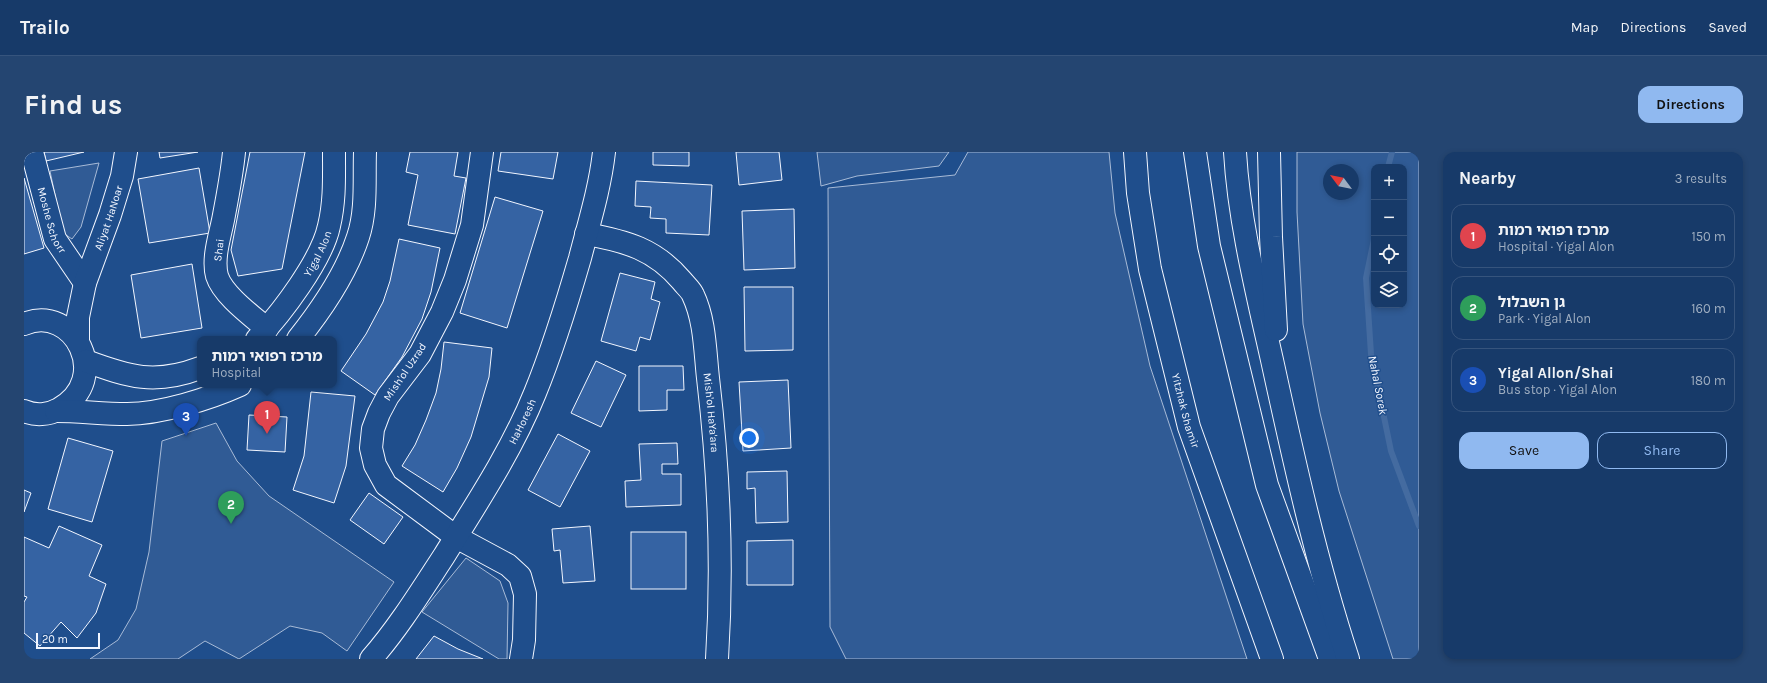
<!DOCTYPE html>
<html lang="en">
<head>
<meta charset="utf-8">
<style>
	:root { --surface:#173a69; --page:#244571; --text:#f1f3f6; --muted:#9eadc0; --line:#36547d; --accent:#90b9f0 }
	body { margin:0; font-family:Karla,"Noto Sans Hebrew",sans-serif; background:var(--page); color:var(--text) }
	.controls { position:absolute; right:12px; top:12px; display:grid; overflow:hidden; border-radius:8px; box-shadow:0 2px 6px #0003 }
	.controls button { width:36px; height:36px; display:grid; place-items:center; padding:0; border:0; border-bottom:1px solid var(--line); background:var(--surface); color:var(--text); font:20px sans-serif }
	.compass { position:absolute; left:1299px; top:12px; width:36px; height:36px; border-radius:50%; background:var(--surface); box-shadow:0 2px 6px #0003; rotate:302deg }
	.scale { position:absolute; left:12px; bottom:10px; width:64px; box-sizing:border-box; padding-left:4px; border:2px solid #f2f6ff; border-top:0; font-size:11px; line-height:14px; white-space:nowrap; color:#f2f6ff; -webkit-text-stroke:3px #1f4e8c; paint-order:stroke }
	.you { position:absolute; left:725px; top:286px; width:14px; height:14px; margin:-10px; border:3px solid #fff; border-radius:50%; background:#1a73e8; box-shadow:0 0 0 6px #1a73e833 }
	.badge { display:grid; place-items:center; width:26px; height:26px; border-radius:50%; background:var(--accent); color:#fff; font-size:13px; font-weight:700 }
	.pin { position:absolute; translate:-50% -33px; filter:drop-shadow(0 1px 2px #0008) }
	.pin::after { content:''; position:absolute; top:21px; width:14px; height:12px; background:inherit; clip-path:polygon(0 0,100% 0,50% 100%) }
	.popup { position:absolute; left:173px; top:184px; width:140px; height:52px; box-sizing:border-box; display:grid; place-content:center; border-radius:8px; background:var(--surface); filter:drop-shadow(0 1px 3px #0005); font-size:13px; white-space:nowrap; color:var(--muted) }
	.popup b { font-size:15px; color:var(--text) }
	.popup::after { content:''; position:absolute; left:50%; top:100%; margin-left:-8px; border:8px solid transparent; border-top-color:var(--surface) }
	.list { margin:0; padding:0; list-style:none }
	h2 { display:flex; justify-content:space-between; align-items:center; height:52px; margin:0; padding:0 16px; font-size:17px }
	h2 small { font-size:13px; font-weight:400; color:var(--muted) }
	.list li { display:grid; grid-template-columns:26px 1fr auto; gap:12px; align-items:center; box-sizing:border-box; height:64px; margin:0 8px 8px; padding:0 8px; border:1px solid var(--line); border-radius:12px }
	.list b { display:block; font-size:15px; white-space:nowrap }
	.list p { margin:0; font-size:13px; white-space:nowrap; color:var(--muted) }
	.list em { font-size:13px; font-style:normal; color:var(--muted) }
	.actions { display:flex; gap:8px; padding:12px 16px }
	.actions a { flex:1; padding:9px 0; border:1px solid var(--accent); border-radius:12px; text-align:center; font-size:14px; color:var(--accent) }
	.actions .main { background:var(--accent); color:#111 }
	.icon { flex:none; width:22px; height:22px; fill:none; stroke:currentColor; stroke-width:2; stroke-linecap:round; stroke-linejoin:round }
	.map { position:relative; flex:none; width:1395px; height:507px; overflow:hidden; border-radius:12px }
	header { display:flex; align-items:center; gap:24px; box-sizing:border-box; height:56px; padding:0 20px; background:var(--surface); border-bottom:1px solid var(--line) }
	header strong { font-size:19px }
	nav { display:flex; gap:22px; margin-inline-start:auto; font-size:14px }
	.intro { display:flex; align-items:center; justify-content:space-between; box-sizing:border-box; height:96px; padding:0 24px }
	h1 { margin:0; font-size:28px }
	.button { padding:10px 18px; border-radius:12px; background:var(--accent); color:#111; font-size:14px; font-weight:700 }
	main { display:flex; gap:24px; padding:0 24px }
	aside { flex:1; background:var(--surface); border-radius:12px; box-shadow:0 2px 6px #0003 }
	.map>svg:first-child { display:block }
</style>
</head>
<body>
<header>
<strong>Trailo</strong>
<nav><a>Map</a><a>Directions</a><a>Saved</a></nav>
</header>
<div class="intro"><h1>Find us</h1><a class="button">Directions</a></div>
<main>
<div class="map">
<svg width="1395" height="507" viewBox="0 0 1395 507">
	<rect width="100%" height="100%" fill="#1f4e8c"/>
	<g fill="#305b95" stroke="#a8bbd7" fill-rule="evenodd">
		<polygon points="793,0 925,0 915,14 833,24 797,34"/>
		<polygon points="944,0 1085,0 1091,61 1126,214 1223,507 822,507 806,475 804,36 931,23"/>
		<path d="M1273,0H1395V507H1369L1315,339L1296,261L1279,172L1273,60ZM1350,15H1380V153H1350ZM1305,18H1329V42H1305Z"/>
		<polygon points="75,11 57,75 48,87 39,81 26,19"/>
		<polygon points="192,271 213,309 245,344 370,430 323,499 298,481 266,474 215,507 181,489 154,507 66,507 94,488 112,457 125,400 138,289"/>
		<polygon points="442,406 476,429 484,451 483,507 475,507 398,460"/>
	</g>
	<g fill="none" stroke-linecap="round" stroke-linejoin="round">
		<g stroke="#446ba0" stroke-width="6">
			<polyline points="1364,15 1368,0"/>
			<polyline points="1350,87 1342,126 1347,202 1367,299 1395,374"/>
		</g>
	</g>
	<g fill="#3563a3" stroke="#f2f6ff">
		<polygon points="20,0 60,0 22,9"/>
		<polygon points="135,0 174,0 136,6"/>
		<polygon points="226,0 281,0 258,117 214,124 207,98"/>
		<polygon points="386,0 434,0 430,24 442,26 431,82 384,73 394,23 382,20"/>
		<polygon points="477,0 534,0 529,27 474,19"/>
		<polygon points="629,0 665,0 665,14 629,13"/>
		<polygon points="712,0 755,0 758,28 715,33"/>
		<polygon points="175,16 186,81 125,91 114,27"/>
		<polygon points="0,26 20,96 0,102"/>
		<polygon points="612,29 688,33 685,83 642,81 642,67 626,66 627,55 611,54"/>
		<polygon points="471,45 519,59 483,176 436,161"/>
		<polygon points="770,57 771,116 720,118 718,59"/>
		<polygon points="375,87 416,96 407,140 398,167 378,205 351,243 317,219 342,182 359,150 366,129"/>
		<polygon points="168,112 178,176 117,186 107,123"/>
		<polygon points="596,121 631,130 627,147 636,150 626,188 616,185 612,199 577,189"/>
		<polygon points="720,135 769,135 769,198 721,199"/>
		<polygon points="420,190 468,196 465,225 447,285 433,316 419,340 378,314 391,293 402,268 412,241 417,217"/>
		<polygon points="572,209 602,223 577,275 547,261"/>
		<polygon points="615,214 659,214 660,238 643,238 643,258 615,259"/>
		<polygon points="764,228 767,296 719,299 715,230"/>
		<polygon points="287,240 331,244 322,314 310,351 269,338 280,304"/>
		<polygon points="225,263 263,265 261,300 223,298"/>
		<polygon points="534,282 566,299 536,355 504,338"/>
		<polygon points="44,286 89,299 68,370 24,357"/>
		<polygon points="653,291 654,312 638,312 638,322 657,322 657,353 602,355 601,329 617,328 615,292"/>
		<polygon points="763,319 764,370 732,371 731,336 723,337 723,320"/>
		<polygon points="0,338 7,341 0,360"/>
		<polygon points="345,341 379,365 360,392 326,368"/>
		<polygon points="35,374 78,393 65,424 82,432 72,461 53,486 37,470 16,494 0,481 0,450 3,445 0,444 0,385 25,396"/>
		<polygon points="566,374 571,429 539,431 536,398 530,399 528,377"/>
		<rect x="607" y="380" width="55" height="57"/>
		<polygon points="769,388 769,433 723,433 723,389"/>
		<polygon points="410,484 434,497 459,507 392,507"/>
	</g>
	<g fill="none" stroke-linecap="round" stroke-linejoin="round">
		<g stroke="#f2f6ff" stroke-width="24">
			<g id="minor">
				<path id="s1" d="M8,0L31,87L61,131"/>
				<path d="M210,0C208,21 204,42 200,63C197,81 188,105 193,124C199,143 228,164 243,177"/>
				<polyline points="458,0 448,73 431,128 418,160 396,202 364,244 355,261 349,277 347,296 351,313 362,333 432,385 484,413 496,424 501,442 500,488 497,507"/>
				<path id="s2" d="M562,82C602,89 631,97 658,129C661,133 667,138 669,143C681,168 681,199 684,226C695,319 699,413 693,507"/>
				<path d="M0,172C50,151 89,227 35,257C25,263 11,264 0,259"/>
				<path id="s3" d="M233,187C257,162 298,108 305,74C311,49 310,25 310,0"/>
				<path d="M274,187C298,157 322,122 334,85C343,58 340,28 341,0"/>
				<path id="s4" d="M54,190V165L61,131L86,63L98,24L102,0"/>
				<path d="M62,209C105,225 131,233 176,216"/>
				<path d="M32,259C55,259 79,262 103,262C136,262 185,247 216,233"/>
				<path id="s5" d="M347,507C375,475 397,439 420,404C453,351 488,298 511,241C529,197 543,151 556,106C565,71 576,36 580,0"/>
			</g>
		</g>
		<g stroke="#f2f6ff" stroke-width="24">
			<g id="highway">
				<path id="s6" d="M1111,0L1114,41L1126,117L1165,275L1248,507"/>
				<polyline points="1171,0 1185,94 1243,333 1306,507"/>
				<path d="M1211,0C1215,69 1233,141 1248,208C1270,309 1292,409 1324,507"/>
				<polyline points="1245,0 1247,85 1252,178"/>
			</g>
		</g>
		<use href="#minor" stroke="#1f4e8c" stroke-width="22"/>
		<use href="#highway" stroke="#1f4e8c" stroke-width="22"/>
	</g>
	<g text-anchor="middle" dominant-baseline="central" stroke-width="3" stroke-linejoin="round" paint-order="stroke">
		<g font-size="11" fill="#f2f6ff" stroke="#1f4e8c">
			<text stroke="none"><textPath href="#s4" startOffset="129">Aliyat HaNoar</textPath></text>
			<text stroke="none"><textPath href="#s1" startOffset="71">Moshe Schorr</textPath></text>
			<text transform="translate(195 98) rotate(-83)">Shai</text>
			<text stroke="none"><textPath href="#s3" startOffset="105">Yigal Alon</textPath></text>
			<text transform="translate(381 220) rotate(-56)">Mish'ol Uzrad</text>
			<text stroke="none"><textPath href="#s6" startOffset="264">Yitzhak Shamir</textPath></text>
			<text stroke="none"><textPath href="#s2" startOffset="247">Mish'ol HaYa'ara</textPath></text>
			<text stroke="none"><textPath href="#s5" startOffset="282">HaHoresh</textPath></text>
		</g>
		<g font-size="12" font-style="italic" fill="#f2f6ff" stroke="#1f4e8c">
			<text transform="translate(1354 233) rotate(79)">Nahal Sorek</text>
		</g>
	</g>
</svg>
<div class="controls">
<button>+</button>
<button>−</button>
<button><svg class="icon" aria-label="locate" viewBox="0 0 24 24"><circle cx="12" cy="12" r="6"/><path d="M12 2v4M12 18v4M2 12h4M18 12h4"/></svg></button>
<button><svg class="icon" aria-label="layers" viewBox="0 0 24 24"><path d="M12 4l9 5-9 5-9-5zM3 14l9 5 9-5"/></svg></button>
</div>
<svg class="compass" viewBox="-18 -18 36 36"><path d="M0-13l5 13h-10z" fill="#e53935"/><path d="M0 13l5-13h-10z" fill="#9eadc0"/></svg>
<div class="scale">20 m</div>
<div class="you"></div>
<div class="pin badge" style="left:243px;top:282px;background:#e0444e">1</div>
<div class="popup"><b>מרכז רפואי רמות</b>Hospital</div>
<div class="pin badge" style="left:207px;top:372px;background:#2e9e5b">2</div>
<div class="pin badge" style="left:162px;top:284px;background:#1a4fb4">3</div>
</div>
<aside>
<h2>Nearby<small>3 results</small></h2>
<ul class="list">
<li><span class="badge" style="background:#e0444e">1</span><div><b>מרכז רפואי רמות</b><p>Hospital · Yigal Alon</p></div><em>150 m</em></li>
<li><span class="badge" style="background:#2e9e5b">2</span><div><b>גן השבלול</b><p>Park · Yigal Alon</p></div><em>160 m</em></li>
<li><span class="badge" style="background:#1a4fb4">3</span><div><b>Yigal Allon/Shai</b><p>Bus stop · Yigal Alon</p></div><em>180 m</em></li>
</ul>
<div class="actions"><a class="main">Save</a><a>Share</a></div>
</aside>
</main>
</body>
</html>
